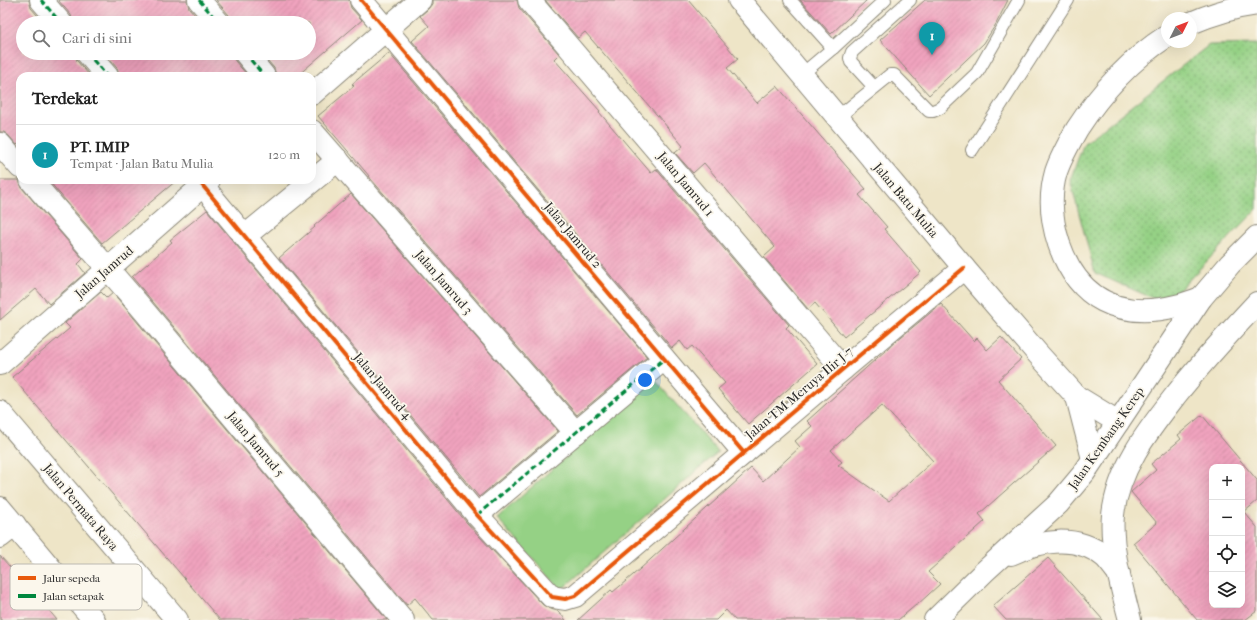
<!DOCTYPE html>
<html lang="id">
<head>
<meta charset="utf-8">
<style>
	:root { --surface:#fff; --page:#f6f6f6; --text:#222; --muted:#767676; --line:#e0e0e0; --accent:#1f6fb2 }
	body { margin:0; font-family:"IM FELL French Canon",serif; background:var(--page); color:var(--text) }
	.controls { position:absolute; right:12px; bottom:12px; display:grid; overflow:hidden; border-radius:8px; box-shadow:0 4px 16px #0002 }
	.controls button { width:36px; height:36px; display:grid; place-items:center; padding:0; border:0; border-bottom:1px solid var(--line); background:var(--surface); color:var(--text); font:20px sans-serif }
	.compass { position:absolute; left:1161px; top:12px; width:36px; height:36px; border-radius:50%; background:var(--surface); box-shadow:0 4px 16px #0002; rotate:48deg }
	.you { position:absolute; left:645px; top:380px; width:14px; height:14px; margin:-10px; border:3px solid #fff; border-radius:50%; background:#1a73e8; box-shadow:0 0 0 6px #1a73e833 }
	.badge { display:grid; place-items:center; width:26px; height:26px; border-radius:50%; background:var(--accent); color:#fff; font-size:13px; font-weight:700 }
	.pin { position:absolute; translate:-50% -33px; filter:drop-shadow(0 1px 2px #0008) }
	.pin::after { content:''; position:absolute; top:21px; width:14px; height:12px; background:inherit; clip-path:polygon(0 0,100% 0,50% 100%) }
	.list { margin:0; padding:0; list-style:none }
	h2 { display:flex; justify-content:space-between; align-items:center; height:52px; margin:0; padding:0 16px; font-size:17px }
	h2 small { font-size:13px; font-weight:400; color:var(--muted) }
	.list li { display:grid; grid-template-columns:26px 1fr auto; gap:12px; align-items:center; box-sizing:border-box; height:60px; padding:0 16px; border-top:1px solid var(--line) }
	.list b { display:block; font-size:15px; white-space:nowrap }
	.list p { margin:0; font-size:13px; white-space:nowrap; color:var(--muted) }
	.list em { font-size:13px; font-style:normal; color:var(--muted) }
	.icon { flex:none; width:22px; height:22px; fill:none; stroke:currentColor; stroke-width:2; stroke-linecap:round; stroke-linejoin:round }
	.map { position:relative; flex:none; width:1257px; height:620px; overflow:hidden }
	.search { position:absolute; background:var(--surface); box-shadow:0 4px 16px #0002; left:16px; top:16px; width:300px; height:44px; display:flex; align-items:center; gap:10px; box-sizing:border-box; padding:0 14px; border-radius:22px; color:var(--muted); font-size:15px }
	.panel { position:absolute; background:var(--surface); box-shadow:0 4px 16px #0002; left:16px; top:72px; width:300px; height:112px; border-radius:12px }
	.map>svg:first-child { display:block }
</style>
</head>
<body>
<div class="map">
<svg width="1257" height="620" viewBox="0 0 1257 620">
	<defs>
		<pattern id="park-dots" width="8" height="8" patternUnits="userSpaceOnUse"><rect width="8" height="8" fill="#95d185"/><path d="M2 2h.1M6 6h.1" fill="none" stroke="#7aaa6d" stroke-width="1.8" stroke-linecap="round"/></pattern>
		<pattern id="building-hatch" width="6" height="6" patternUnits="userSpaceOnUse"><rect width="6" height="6" fill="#f0a3be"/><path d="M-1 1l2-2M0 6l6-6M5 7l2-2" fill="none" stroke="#ce8ca3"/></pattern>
	</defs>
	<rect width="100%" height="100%" fill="#fbf7ec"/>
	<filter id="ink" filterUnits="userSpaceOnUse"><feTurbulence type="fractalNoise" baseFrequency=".025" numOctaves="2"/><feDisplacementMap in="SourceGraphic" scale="8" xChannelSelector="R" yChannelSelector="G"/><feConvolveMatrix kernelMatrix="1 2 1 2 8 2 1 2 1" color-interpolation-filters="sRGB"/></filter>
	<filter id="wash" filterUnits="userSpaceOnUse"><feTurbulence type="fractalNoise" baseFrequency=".012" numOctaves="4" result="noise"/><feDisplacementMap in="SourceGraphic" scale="16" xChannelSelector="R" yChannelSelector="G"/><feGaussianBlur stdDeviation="0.9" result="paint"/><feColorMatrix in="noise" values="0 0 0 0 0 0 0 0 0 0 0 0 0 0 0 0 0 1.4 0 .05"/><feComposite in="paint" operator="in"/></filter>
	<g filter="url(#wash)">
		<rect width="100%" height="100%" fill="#eee5c7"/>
		<polygon fill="url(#park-dots)" stroke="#607e58" points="1257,44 1257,209 1166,304 1095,273 1070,180 1084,143 1209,45"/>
		<polygon fill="#95d185" stroke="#607e58" points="654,379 718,452 561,590 497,518"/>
		<g id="blocks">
			<g fill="url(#building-hatch)" fill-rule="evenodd">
				<polygon points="0,0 29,0 31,8 44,23 23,23 23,53 75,53 77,61 90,76 20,76 20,142 17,145 9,136 4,132 0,132"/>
				<polygon points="58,0 187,0 189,8 202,23 73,23 71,15"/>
				<polygon points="216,0 349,0 351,8 362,20 297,76 276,76 274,68 261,53 309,53 309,23 231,23 229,15"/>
				<polygon points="432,0 517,0 519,8 559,54 554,59 600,111 599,112 651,173 656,169 789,325 786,328 817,364 748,424 718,389 725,383 692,346 687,350 680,341 672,348 412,41 429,26 420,16 428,9 432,4"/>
				<polygon points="545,0 688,0 738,59 727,68 757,103 777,86 866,189 859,195 887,227 884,229 921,272 844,337 815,303 808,309 764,257 775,247 704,163 693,173 675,153 683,146 663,122 585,32 578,38"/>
				<polygon points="800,0 867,0 831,34"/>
				<polygon points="925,0 1008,0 996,24 984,43 929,95 880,40"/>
				<polygon points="104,53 233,53 235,61 248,76 119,76 117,68"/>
				<polygon points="389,53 647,357 577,415 370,178 370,177 318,116 354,86 352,84"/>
				<polygon points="0,180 19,180 22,188 83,259 78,264 85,273 49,304 36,289 0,320"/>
				<polygon points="48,180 177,180 102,243"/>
				<polygon points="351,194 558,431 479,497 279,258 315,227 314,226"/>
				<polygon points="207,210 467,523 543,605 550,609 558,611 566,620 433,620 415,598 407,605 132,277 172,242 170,240"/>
				<polygon points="101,292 107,298 113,293 387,620 220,620 12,377 70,328 65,323"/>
				<path d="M941,304L974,341L977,338L987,350L1001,337L1021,359L998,380L1056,446L979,514L985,521L928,572L940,584L917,605H916L898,620H735L726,610L716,620H578L611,590L613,592L640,569L751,468L763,481L800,447L795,441L812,426L807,421L896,341ZM882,405L933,461L889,501L838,465L842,462L831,450Z"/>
				<path d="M1202,415L1257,480V501L1244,512L1257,527V611L1245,620H1197L1133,543L1157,523L1131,492L1156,470L1151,464L1181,439L1178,435ZM1212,467H1242V605H1212Z"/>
				<polygon points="0,556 42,602 57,620 0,620"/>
				<polygon points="1048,558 1103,620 1006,620 993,606"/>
			</g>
		</g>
	</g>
	<g filter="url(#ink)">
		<use href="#blocks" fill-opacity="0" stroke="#8c8879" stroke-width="1"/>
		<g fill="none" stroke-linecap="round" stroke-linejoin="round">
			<g stroke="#8c8879" stroke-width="14">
				<g id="lane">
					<polyline points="790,0 833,48"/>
					<polyline points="801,75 833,48 885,0"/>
					<polyline points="874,87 851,62 850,58 852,52 910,0"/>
					<polyline points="837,118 890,75 894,75 929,111 933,111 940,108 977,73 1019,0"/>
					<polyline points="972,150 1068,0"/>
				</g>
			</g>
			<g stroke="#8c8879" stroke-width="24">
				<g id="street">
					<polyline points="41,0 61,23"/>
					<polyline points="199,0 219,23"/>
					<polyline points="361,0 744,453"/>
					<polyline points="529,0 843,369"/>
					<polyline points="739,0 964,268 1038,354 1077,397 1118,422"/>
					<polyline points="87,53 107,76"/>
					<polyline points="245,53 264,76"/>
					<polyline points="312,94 420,0"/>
					<polyline points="312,131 576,433"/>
					<polyline points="0,144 20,167"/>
					<polyline points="31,180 140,306 403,620"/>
					<polyline points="198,180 477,515 552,597 565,599 575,596 843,369 964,268"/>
					<polyline points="245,236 338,160"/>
					<polyline points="0,364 209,180"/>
					<polyline points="1077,397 1093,459"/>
					<polyline points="477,515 664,359"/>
					<polyline points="0,537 15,525"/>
				</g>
			</g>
			<g stroke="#8c8879" stroke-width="24">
				<g id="secondary">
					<polyline points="0,412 177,620"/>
					<polyline points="0,508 94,620"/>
				</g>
			</g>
			<g stroke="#8c8879" stroke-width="24">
				<g id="primary">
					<path d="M1191,23C1212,14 1234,7 1257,4"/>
					<path d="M1167,36C1130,60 1101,92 1077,129C1069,143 1061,157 1056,172C1049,196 1051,220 1059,244C1078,299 1119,320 1176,306C1184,304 1193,301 1201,298"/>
					<path d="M1011,554C1041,540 1077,534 1105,557C1110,562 1114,568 1119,574"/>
					<polyline points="935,620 985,571 1058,504 1084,473 1201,298 1230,264 1257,237"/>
					<path d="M1130,620C1122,589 1110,547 1113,515C1118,469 1147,432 1175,396C1201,363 1229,333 1257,303"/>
				</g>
			</g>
			<use href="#lane" stroke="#fff" stroke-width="12"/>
			<use href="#street" stroke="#fff" stroke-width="22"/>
			<use href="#secondary" stroke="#fff" stroke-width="22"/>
			<use href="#primary" stroke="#fff" stroke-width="22"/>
			<g stroke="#00873e" stroke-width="3" stroke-dasharray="6 3" stroke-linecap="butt">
				<polyline points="41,0 61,23"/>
				<polyline points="199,0 219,23"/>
				<polyline points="87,53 107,76"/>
				<polyline points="245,53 264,76"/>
				<polyline points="477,515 664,359"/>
			</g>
			<g stroke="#fbf7ec" stroke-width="6">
				<g id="cycleway">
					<polyline points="361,0 744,453"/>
					<polyline points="198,180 477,515 552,597 565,599 575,596 843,369 964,268"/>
				</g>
			</g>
			<use href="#cycleway" stroke="#e8590c" stroke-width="4"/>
		</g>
	</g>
	<g text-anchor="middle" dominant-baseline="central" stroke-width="3.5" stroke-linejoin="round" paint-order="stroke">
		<g font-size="13" fill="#2b2b2b" stroke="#fbf7ec">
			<text transform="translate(686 184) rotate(50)">Jalan Jamrud 1</text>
			<text transform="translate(906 200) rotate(50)">Jalan Batu Mulia</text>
			<text transform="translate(573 235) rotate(50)">Jalan Jamrud 2</text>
			<text transform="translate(104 272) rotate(-41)">Jalan Jamrud</text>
			<text transform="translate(444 282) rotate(49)">Jalan Jamrud 3</text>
			<text transform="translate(383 386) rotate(50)">Jalan Jamrud 4</text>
			<text transform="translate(799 393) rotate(-40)">Jalan TM Meruya Ilir J-7</text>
			<text transform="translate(1106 438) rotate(-55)">Jalan Kembang Kerep</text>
			<text transform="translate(256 444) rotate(50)">Jalan Jamrud 5</text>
			<text transform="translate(81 507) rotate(50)">Jalan Permata Raya</text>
		</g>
	</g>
	<rect x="10" y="564" width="132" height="46" rx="6" fill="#fbf7ec" stroke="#bdbab2" stroke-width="1"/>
	<rect x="18" y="576" width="18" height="4" fill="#e8590c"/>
	<rect x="18" y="594" width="18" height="4" fill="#00873e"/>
	<g font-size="11" fill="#2b2b2b">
		<text x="43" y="582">Jalur sepeda</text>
		<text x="43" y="600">Jalan setapak</text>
	</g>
</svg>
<div class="controls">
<button>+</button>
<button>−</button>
<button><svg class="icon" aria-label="locate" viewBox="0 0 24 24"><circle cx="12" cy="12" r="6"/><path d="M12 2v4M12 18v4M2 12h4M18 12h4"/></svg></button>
<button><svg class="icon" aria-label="layers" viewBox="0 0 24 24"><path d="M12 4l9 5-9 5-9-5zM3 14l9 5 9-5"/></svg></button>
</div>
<svg class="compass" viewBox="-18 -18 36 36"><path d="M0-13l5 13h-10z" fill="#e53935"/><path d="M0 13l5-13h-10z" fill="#767676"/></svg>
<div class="you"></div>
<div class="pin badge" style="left:932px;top:55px;background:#0f9aa8">1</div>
<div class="search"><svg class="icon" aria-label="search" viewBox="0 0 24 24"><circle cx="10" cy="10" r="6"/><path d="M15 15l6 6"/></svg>Cari di sini</div>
<section class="panel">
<h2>Terdekat<small></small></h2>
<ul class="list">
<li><span class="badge" style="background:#0f9aa8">1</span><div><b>PT. IMIP</b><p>Tempat · Jalan Batu Mulia</p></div><em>120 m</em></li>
</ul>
</section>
</div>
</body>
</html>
